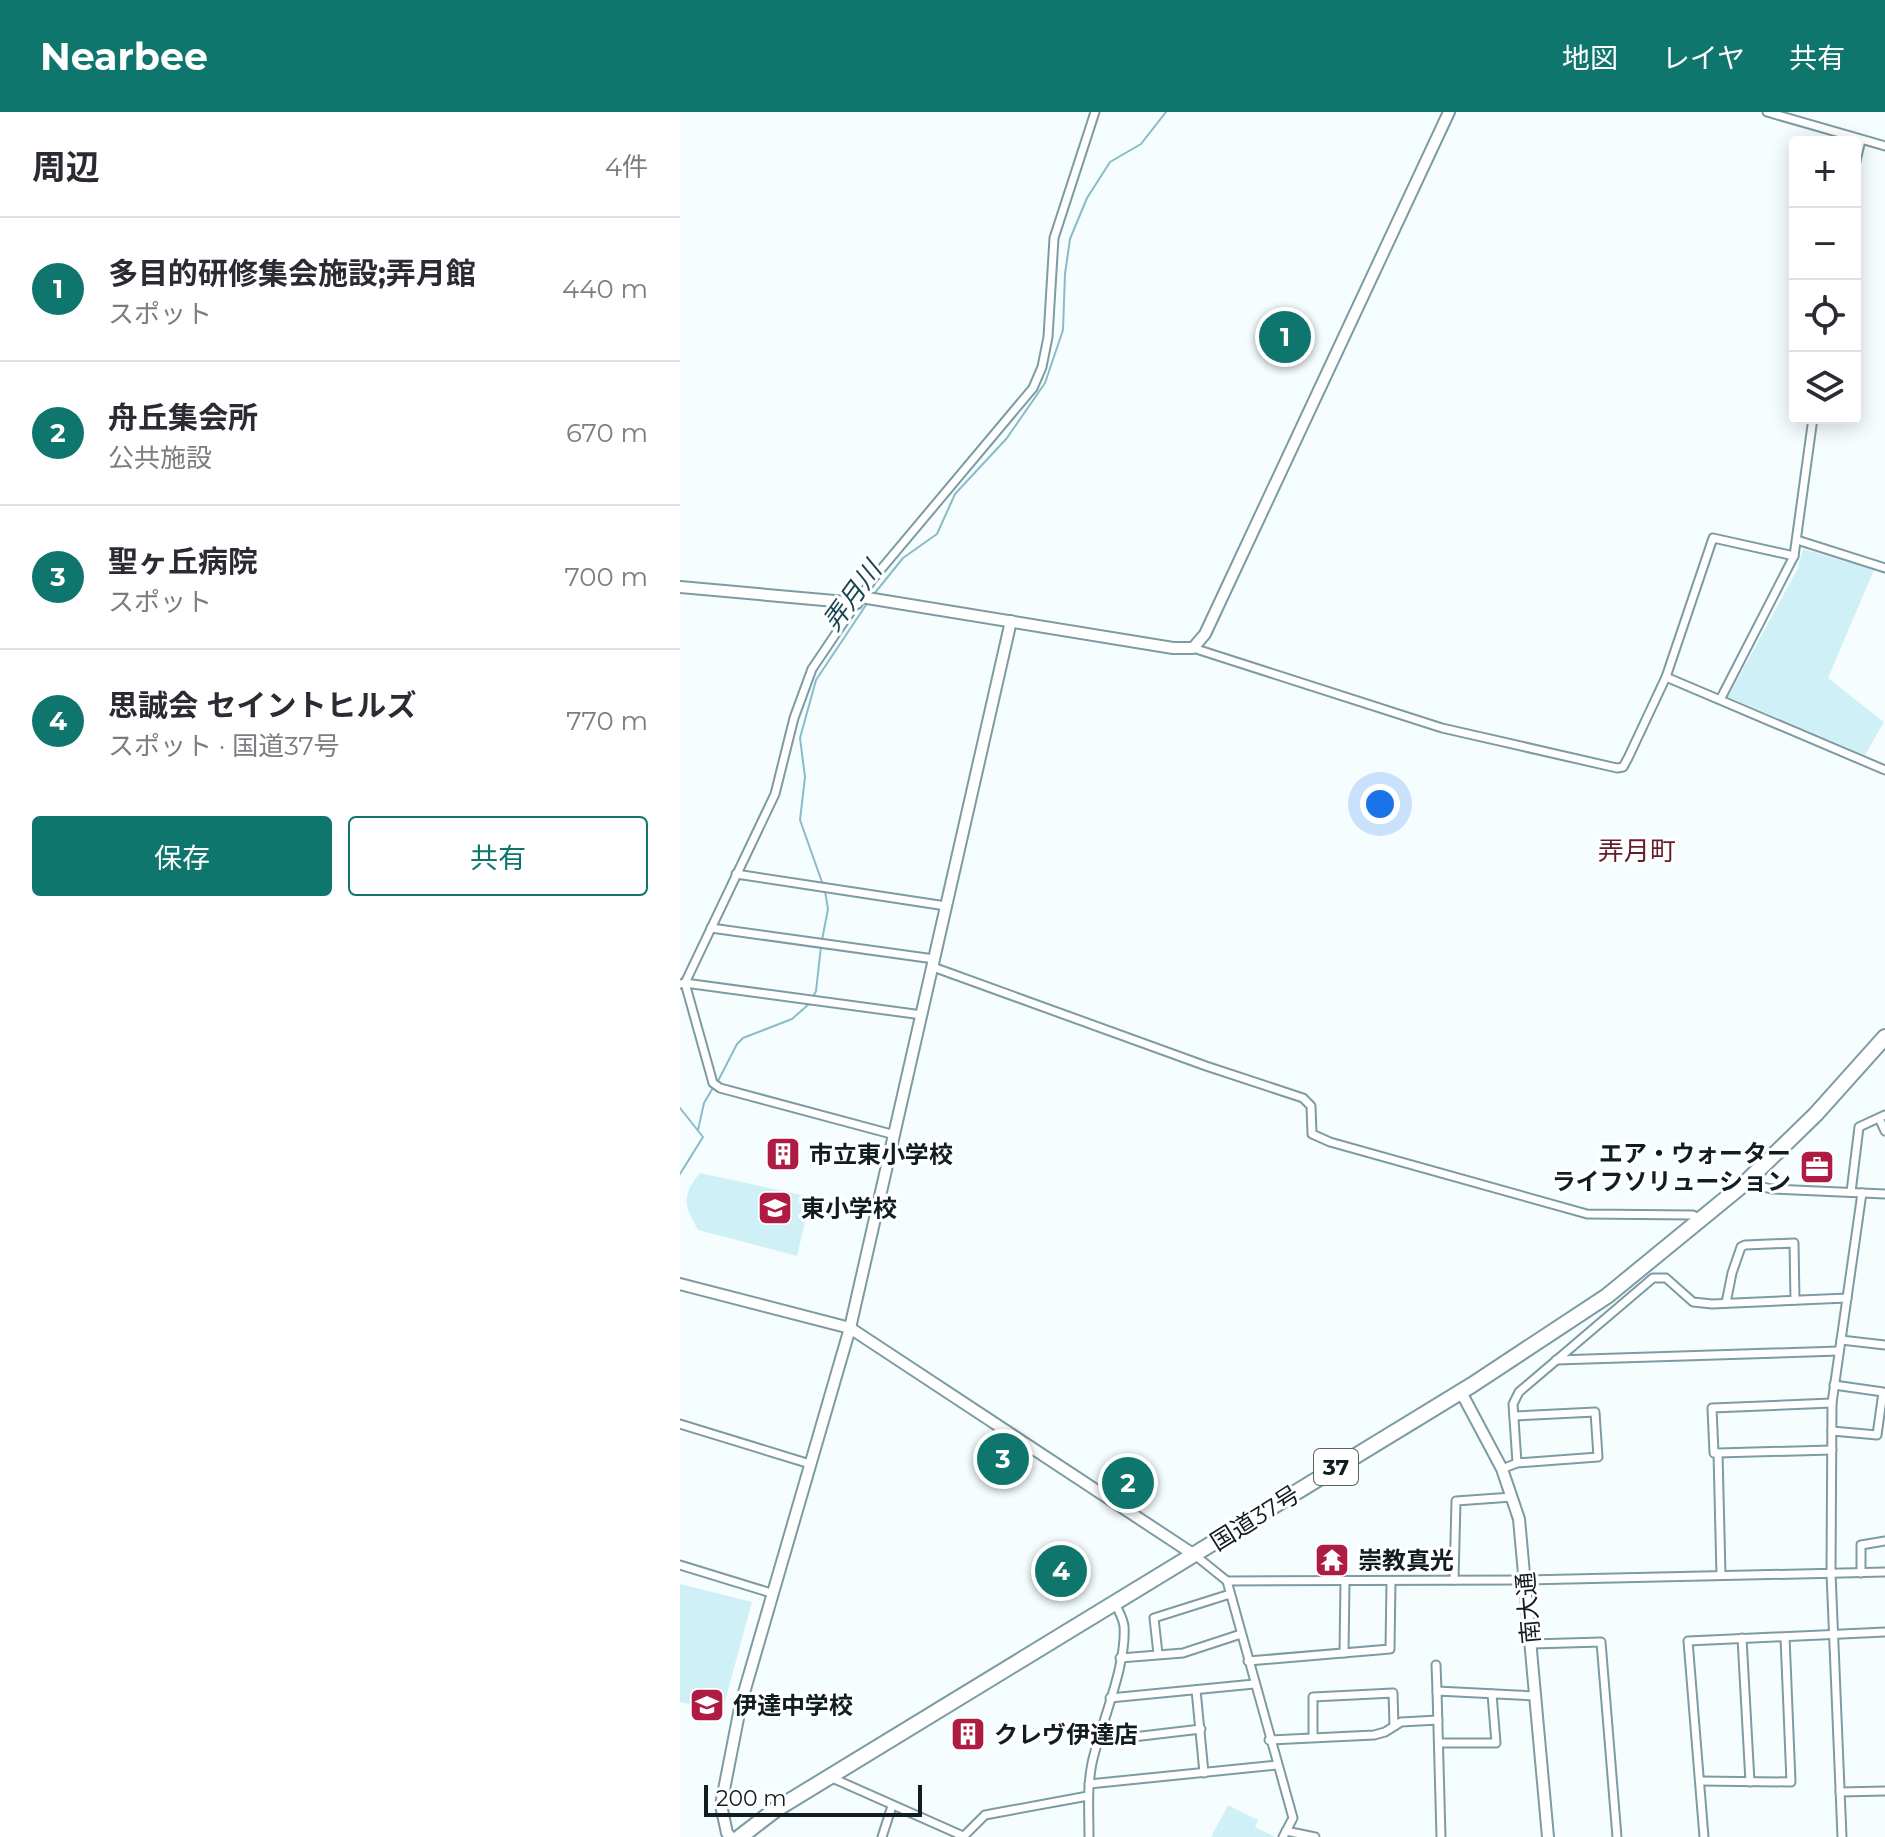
<!DOCTYPE html>
<html lang="ja">
<head>
<meta charset="utf-8">
<style>
	:root { --surface:#fff; --page:#f2f2f3; --text:#2b2b33; --muted:#7c7c81; --line:#e1e1e2; --accent:#0f766e }
	body { margin:0; font-family:Montserrat,"Noto Sans JP",sans-serif; background:var(--page); color:var(--text) }
	.controls { position:absolute; right:24px; top:24px; display:grid; overflow:hidden; border-radius:8px; box-shadow:0 4px 20px #0003 }
	.controls button { width:72px; height:72px; display:grid; place-items:center; padding:0; border:0; border-bottom:2px solid var(--line); background:var(--surface); color:var(--text); font:40px sans-serif }
	.scale { position:absolute; left:24px; bottom:20px; width:218px; box-sizing:border-box; padding-left:8px; border:4px solid #111d20; border-top:0; font-size:22px; line-height:28px; white-space:nowrap; color:#111d20; -webkit-text-stroke:6px #fff; paint-order:stroke }
	.you { position:absolute; left:700px; top:692px; width:28px; height:28px; margin:-20px; border:6px solid #fff; border-radius:50%; background:#1a73e8; box-shadow:0 0 0 12px #1a73e833 }
	.badge { display:grid; place-items:center; width:52px; height:52px; border-radius:50%; background:var(--accent); color:#fff; font-size:26px; font-weight:700 }
	.pin { position:absolute; translate:-50% -50%; border:4px solid #fff; box-shadow:0 2px 8px #0006 }
	.list { margin:0; padding:0; list-style:none }
	h2 { display:flex; justify-content:space-between; align-items:center; height:104px; margin:0; padding:0 32px; font-size:34px }
	h2 small { font-size:26px; font-weight:400; color:var(--muted) }
	.list li { display:grid; grid-template-columns:52px 1fr auto; gap:24px; align-items:center; box-sizing:border-box; height:144px; padding:0 32px; border-top:2px solid var(--line) }
	.list b { display:block; font-size:30px; white-space:nowrap }
	.list p { margin:0; font-size:26px; white-space:nowrap; color:var(--muted) }
	.list em { font-size:26px; font-style:normal; color:var(--muted) }
	.actions { display:flex; gap:16px; padding:24px 32px }
	.actions a { flex:1; padding:18px 0; border:2px solid var(--accent); border-radius:8px; text-align:center; font-size:28px; color:var(--accent) }
	.actions .main { background:var(--accent); color:#fff }
	.icon { flex:none; width:44px; height:44px; fill:none; stroke:currentColor; stroke-width:2; stroke-linecap:round; stroke-linejoin:round }
	.map { position:relative; flex:none; width:1205px; height:1725px; overflow:hidden }
	header { display:flex; align-items:center; gap:48px; box-sizing:border-box; height:112px; padding:0 40px; background:var(--accent); color:#fff }
	header strong { font-size:38px }
	nav { display:flex; gap:44px; margin-inline-start:auto; font-size:28px }
	main { display:flex }
	aside { flex:1; background:var(--surface) }
	.map>svg:first-child { display:block }
</style>
</head>
<body>
<header>
<strong>Nearbee</strong>
<nav><a>地図</a><a>レイヤ</a><a>共有</a></nav>
</header>
<main>
<aside>
<h2>周辺<small>4件</small></h2>
<ul class="list">
<li><span class="badge">1</span><div><b>多目的研修集会施設;弄月館</b><p>スポット</p></div><em>440 m</em></li>
<li><span class="badge">2</span><div><b>舟丘集会所</b><p>公共施設</p></div><em>670 m</em></li>
<li><span class="badge">3</span><div><b>聖ヶ丘病院</b><p>スポット</p></div><em>700 m</em></li>
<li><span class="badge">4</span><div><b>思誠会 セイントヒルズ</b><p>スポット · 国道37号</p></div><em>770 m</em></li>
</ul>
<div class="actions"><a class="main">保存</a><a>共有</a></div>
</aside>
<div class="map">
<svg width="1205" height="1725" viewBox="0 0 1205 1725">
	<rect width="100%" height="100%" fill="#f6fdff"/>
	<g fill="#d0f0f8">
		<polygon points="1123,437 1194,458 1148,566 1204,610 1185,643 1048,585 1117,458"/>
		<path d="M20,1061L131,1085L117,1144L18,1118C4,1094 1,1083 20,1061Z"/>
		<polygon points="0,1472 72,1490 42,1600 0,1590"/>
		<polygon points="548,1693 578,1708 575,1715 595,1725 531,1725"/>
	</g>
	<g fill="none" stroke-linecap="round" stroke-linejoin="round">
		<g stroke="#8abbc8" stroke-width="2">
			<polyline points="194,482 223,446 257,422 275,382 327,326 365,271 383,218 385,162 390,127 407,86 430,50 461,32 486,0"/>
			<polyline points="143,773 120,708 125,665 120,626 136,568 188,490"/>
			<polyline points="142,828 148,797 145,779"/>
			<polyline points="132,887 136,879 141,834"/>
			<polyline points="38,969 57,932 63,926 112,907 129,892"/>
			<polyline points="0,996 23,1025 0,1062"/>
			<polyline points="18,1018 24,991 34,974"/>
		</g>
		<g stroke="#7c9ba3" stroke-width="11">
			<g id="street">
				<polyline points="1087,0 1205,34"/>
				<polyline points="1175,53 1181,28"/>
				<polyline points="1117,428 1205,456"/>
				<polyline points="513,536 762,616 937,656 943,655 948,646 986,565 1033,426 1114,444"/>
				<polyline points="986,565 1205,658"/>
				<polyline points="1041,586 1114,444 1133,306"/>
				<polyline points="56,762 266,794"/>
				<polyline points="31,816 254,847"/>
				<polyline points="253,855 526,954 623,986 631,994 632,1022 650,1030 907,1102 1013,1103 1020,1107"/>
				<polyline points="0,872 5,871 242,903"/>
				<polyline points="1199,1006 1205,1019"/>
				<polyline points="215,1023 40,976 33,971 5,871 95,682 114,606 132,557 192,468 353,276 362,255 368,225 374,126 415,0"/>
				<polyline points="1065,1071 1092,1077 1205,1082"/>
				<polyline points="1171,1080 1179,1015 1205,1003"/>
				<polyline points="1046,1191 1052,1161 1061,1135 1065,1133 1114,1131 1115,1188"/>
				<polyline points="1161,1228 1205,1233"/>
				<polyline points="876,1248 1159,1239"/>
				<polyline points="834,1304 915,1300 918,1345 837,1351"/>
				<polyline points="0,1312 130,1352"/>
				<polyline points="1152,1319 1197,1323 1203,1280 1154,1273"/>
				<polyline points="1038,1341 1152,1338"/>
				<polyline points="822,1357 837,1351 833,1292 839,1280 973,1166 986,1166 1013,1190 1032,1192 1167,1186"/>
				<polyline points="516,1444 547,1469 613,1706 603,1725"/>
				<polyline points="0,1453 91,1481"/>
				<polyline points="1181,1461 1181,1433 1205,1429"/>
				<polyline points="1041,1463 1038,1341 1034,1341 1032,1296 1152,1291"/>
				<polyline points="774,1468 776,1389 832,1385"/>
				<polyline points="547,1469 846,1468 1205,1460"/>
				<polyline points="1062,1526 1070,1670"/>
				<polyline points="852,1532 921,1530 937,1725"/>
				<polyline points="664,1541 665,1469"/>
				<polyline points="478,1542 474,1506 550,1482"/>
				<polyline points="440,1546 503,1541 561,1522"/>
				<polyline points="568,1549 710,1537 711,1469"/>
				<polyline points="756,1553 757,1579"/>
				<polyline points="516,1578 524,1661"/>
				<polyline points="430,1586 574,1572"/>
				<polyline points="633,1625 633,1585 713,1581 714,1614"/>
				<polyline points="589,1628 694,1623 705,1620 721,1610 758,1608"/>
				<polyline points="419,1629 521,1617"/>
				<polyline points="759,1631 816,1631 812,1582"/>
				<polyline points="150,1665 283,1724"/>
				<polyline points="1020,1669 1111,1670 1105,1525"/>
				<polyline points="409,1672 597,1653"/>
				<polyline points="1160,1680 1205,1679"/>
				<polyline points="606,1719 635,1725"/>
				<polyline points="202,1725 212,1694"/>
				<polyline points="283,1725 305,1703 408,1684"/>
				<path d="M409,1725C409,1700 407,1676 412,1651C421,1611 447,1553 444,1514C443,1506 438,1498 435,1491"/>
				<polyline points="761,1725 757,1579 856,1584"/>
				<polyline points="1024,1725 1008,1529 1205,1520"/>
				<polyline points="1162,1725 1151,1461 1152,1291 1182,1081"/>
			</g>
		</g>
		<g stroke="#7c9ba3" stroke-width="14">
			<g id="secondary">
				<polyline points="0,475 177,491"/>
				<polyline points="181,485 493,536 513,536 525,522 769,0"/>
				<polyline points="0,1172 170,1216 516,1444"/>
				<polyline points="781,1280 822,1357 839,1407 868,1725"/>
				<polyline points="51,1725 47,1721 41,1693 61,1591 170,1216 331,509"/>
			</g>
		</g>
		<g stroke="#7c9ba3" stroke-width="18">
			<polyline id="highway" points="60,1725 95,1698 792,1273 927,1184 1065,1071 1136,1002 1205,925"/>
		</g>
		<use href="#street" stroke="#fff" stroke-width="7"/>
		<use href="#secondary" stroke="#fff" stroke-width="10"/>
		<use href="#highway" stroke="#fff" stroke-width="14"/>
	</g>
	<defs>
		<g id="building-square" transform="scale(1.8)"><rect x="-9" y="-9" width="18" height="18" rx="4" fill="#af1c43" stroke="#fff"/><path d="M-4-6H4V6H1V3H-1V6H-4ZM-2.5-4.3h1.7v1.8h-1.7ZM.8-4.3h1.7v1.8H.8ZM-2.5-1h1.7V.8h-1.7ZM.8-1h1.7V.8H.8Z" fill="#fff"/></g>
		<g id="office-square" transform="scale(1.8)"><rect x="-9" y="-9" width="18" height="18" rx="4" fill="#af1c43" stroke="#fff"/><path d="M-6-3h4V-5.5h4V-3h4V5H-6ZM-1-4.5V-3h2v-1.5ZM-6 0V1H6V0Z" fill="#fff"/></g>
		<g id="school-square" transform="scale(1.8)"><rect x="-9" y="-9" width="18" height="18" rx="4" fill="#af1c43" stroke="#fff"/><path d="M0-5L7-2L0 1L-7-2ZM-4 1L0 2.5L4 1V4Q0 6-4 4Z" fill="#fff"/></g>
		<g id="temple-square" transform="scale(1.8)"><rect x="-9" y="-9" width="18" height="18" rx="4" fill="#af1c43" stroke="#fff"/><path d="M0-6L5-2H3V0L6.5 2.5H4V6H1.5V3h-3V6H-4V2.5H-6.5L-3 0V-2H-5Z" fill="#fff"/></g>
	</defs>
	<g fill-rule="evenodd">
		<use href="#building-square" x="103" y="1042"/>
		<use href="#office-square" x="1137" y="1055"/>
		<use href="#school-square" x="95" y="1096"/>
		<use href="#temple-square" x="652" y="1448"/>
		<use href="#school-square" x="27" y="1593"/>
		<use href="#building-square" x="288" y="1622"/>
	</g>
	<g text-anchor="middle" dominant-baseline="central" stroke-width="6" stroke-linejoin="round" paint-order="stroke">
		<rect fill="#fff" stroke="#586163" stroke-width="2" x="634" y="1337" width="44" height="36" rx="6"/>
		<g font-size="22" font-weight="bold" fill="#111d20">
			<text x="656" y="1355">37</text>
		</g>
		<g font-size="24" font-weight="bold" fill="#111d20" stroke="#fff" text-anchor="start">
			<text x="1111" y="1041" text-anchor="end">エア・ウォーター<tspan x="1111" dy="28">ライフソリューション</tspan></text>
			<text x="129" y="1042">市立東小学校</text>
			<text x="121" y="1096">東小学校</text>
			<text x="678" y="1448">崇教真光</text>
			<text x="53" y="1593">伊達中学校</text>
			<text x="314" y="1622">クレヴ伊達店</text>
		</g>
		<g font-size="24" fill="#111d20" stroke="#fff">
			<text transform="translate(575 1406) rotate(-32)">国道37号</text>
			<text transform="translate(848 1496) rotate(-95)">南大通</text>
		</g>
		<g font-size="26" font-style="italic" fill="#194550" stroke="#fff">
			<text transform="translate(172 484) rotate(-54)">弄月川</text>
		</g>
		<g font-size="26" fill="#631d2a" stroke="#fff">
			<text x="957" y="739">弄月町</text>
		</g>
	</g>
</svg>
<div class="controls">
<button>+</button>
<button>−</button>
<button><svg class="icon" aria-label="locate" viewBox="0 0 24 24"><circle cx="12" cy="12" r="6"/><path d="M12 2v4M12 18v4M2 12h4M18 12h4"/></svg></button>
<button><svg class="icon" aria-label="layers" viewBox="0 0 24 24"><path d="M12 4l9 5-9 5-9-5zM3 14l9 5 9-5"/></svg></button>
</div>
<div class="scale">200 m</div>
<div class="you"></div>
<div class="pin badge" style="left:605px;top:225px">1</div>
<div class="pin badge" style="left:448px;top:1371px">2</div>
<div class="pin badge" style="left:323px;top:1347px">3</div>
<div class="pin badge" style="left:381px;top:1459px">4</div>
</div>
</main>
</body>
</html>
